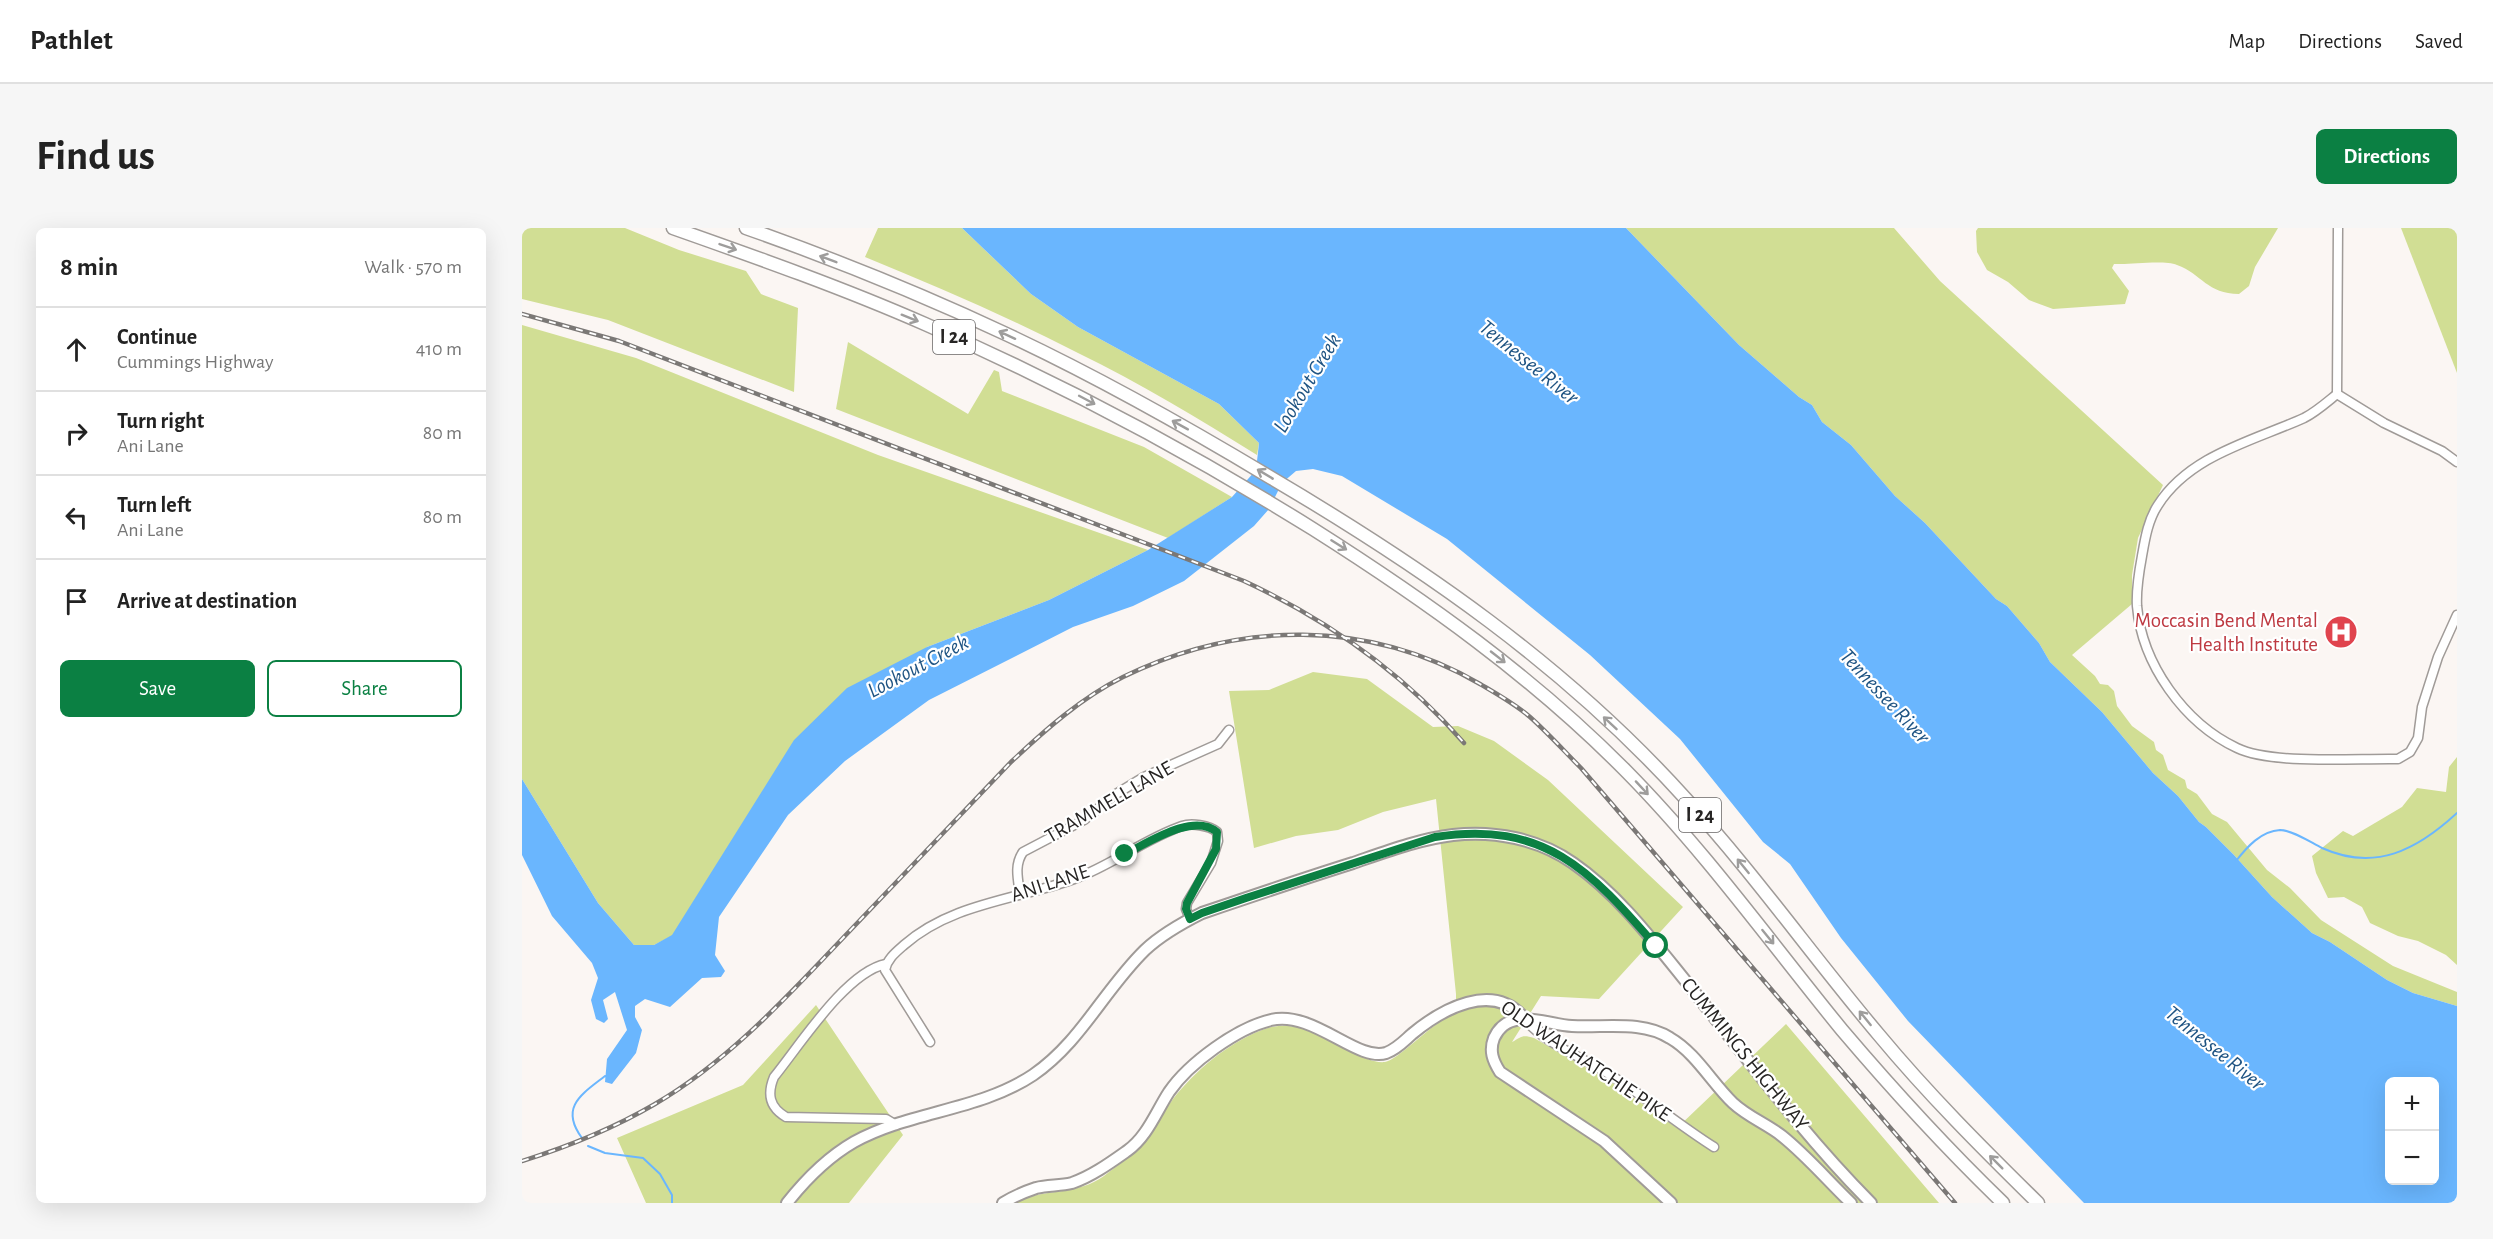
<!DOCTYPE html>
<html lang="en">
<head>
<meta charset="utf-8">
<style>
	:root { --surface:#fff; --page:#f6f6f6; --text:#222; --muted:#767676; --line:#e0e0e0; --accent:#0b8043 }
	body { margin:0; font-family:"Alegreya Sans",sans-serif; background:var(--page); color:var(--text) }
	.controls { position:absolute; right:18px; bottom:18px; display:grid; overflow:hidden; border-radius:9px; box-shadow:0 6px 24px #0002 }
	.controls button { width:54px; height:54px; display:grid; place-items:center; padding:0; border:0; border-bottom:2px solid var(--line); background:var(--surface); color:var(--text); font:30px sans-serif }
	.stop { position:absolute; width:18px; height:18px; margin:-14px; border:4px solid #0b8043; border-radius:50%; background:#fff }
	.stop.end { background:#0b8043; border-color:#fff; box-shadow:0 2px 6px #0008 }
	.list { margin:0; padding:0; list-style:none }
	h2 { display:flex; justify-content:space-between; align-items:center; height:78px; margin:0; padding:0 24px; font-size:26px }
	h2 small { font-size:20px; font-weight:400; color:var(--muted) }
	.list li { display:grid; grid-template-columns:39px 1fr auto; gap:18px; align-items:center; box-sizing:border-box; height:84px; padding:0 24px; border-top:2px solid var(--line) }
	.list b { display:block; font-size:22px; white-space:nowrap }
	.list p { margin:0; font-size:20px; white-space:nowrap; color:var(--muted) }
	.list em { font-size:20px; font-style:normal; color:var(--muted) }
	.actions { display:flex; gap:12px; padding:18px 24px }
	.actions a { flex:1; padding:14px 0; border:2px solid var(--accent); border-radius:9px; text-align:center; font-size:21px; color:var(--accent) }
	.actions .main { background:var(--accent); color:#fff }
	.icon { flex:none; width:33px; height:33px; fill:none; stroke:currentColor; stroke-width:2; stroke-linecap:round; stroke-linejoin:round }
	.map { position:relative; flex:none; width:1935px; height:975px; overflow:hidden; border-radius:9px }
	header { display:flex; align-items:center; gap:36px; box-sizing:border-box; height:84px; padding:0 30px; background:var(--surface); border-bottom:2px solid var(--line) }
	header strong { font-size:28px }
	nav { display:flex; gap:33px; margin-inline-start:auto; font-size:21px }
	.intro { display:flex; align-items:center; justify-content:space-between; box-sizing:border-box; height:144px; padding:0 36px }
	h1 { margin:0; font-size:42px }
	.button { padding:15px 27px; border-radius:9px; background:var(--accent); color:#fff; font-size:21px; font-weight:700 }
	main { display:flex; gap:36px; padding:0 36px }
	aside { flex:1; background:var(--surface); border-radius:9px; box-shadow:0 6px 24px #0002 }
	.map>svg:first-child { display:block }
</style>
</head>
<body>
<header>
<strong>Pathlet</strong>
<nav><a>Map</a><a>Directions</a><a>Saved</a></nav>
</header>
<div class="intro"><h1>Find us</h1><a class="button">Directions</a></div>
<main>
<aside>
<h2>8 min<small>Walk · 570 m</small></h2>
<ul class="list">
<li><svg class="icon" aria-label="ahead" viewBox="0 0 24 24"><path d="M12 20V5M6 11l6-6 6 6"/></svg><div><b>Continue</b><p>Cummings Highway</p></div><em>410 m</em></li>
<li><svg class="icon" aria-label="right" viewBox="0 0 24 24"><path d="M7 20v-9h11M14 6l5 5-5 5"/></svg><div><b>Turn right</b><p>Ani Lane</p></div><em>80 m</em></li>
<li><svg class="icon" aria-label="left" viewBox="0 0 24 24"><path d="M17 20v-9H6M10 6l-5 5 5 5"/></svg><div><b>Turn left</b><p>Ani Lane</p></div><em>80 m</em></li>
<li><svg class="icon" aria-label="arrive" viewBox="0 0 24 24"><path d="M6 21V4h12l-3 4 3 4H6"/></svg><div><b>Arrive at destination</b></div></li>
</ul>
<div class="actions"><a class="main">Save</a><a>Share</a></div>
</aside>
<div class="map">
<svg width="1935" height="975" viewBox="0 0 1935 975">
	<rect width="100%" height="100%" fill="#fbf6f3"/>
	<g fill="#d1de94">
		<polygon points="0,0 103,0 157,22 224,43 239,66 276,80 272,164 86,92 0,71"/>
		<path d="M356,0H440L509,66L556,99L697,176L737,215L735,227C677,191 618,155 556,125C487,89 415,59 343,29Z"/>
		<polygon points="1104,0 1372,0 1418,53 1641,257 1616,310 1610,347 1610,376 1550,427 1573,448 1578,456 1586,457 1592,463 1595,478 1610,498 1632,514 1634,522 1641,527 1646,542 1663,552 1665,560 1675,566 1690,586 1705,594 1745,642 1768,660 1799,692 1871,738 1935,764 1935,778 1891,765 1865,752 1808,714 1790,705 1750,669 1712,627 1684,599 1677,594 1656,568 1631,545 1580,484 1528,434 1517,415 1485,378 1474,371 1403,295 1373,268 1329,217 1300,194 1290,177 1277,169 1217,117"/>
		<path d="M1456,0H1756L1733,39L1727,58L1717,66C1685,66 1680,46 1655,37C1643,32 1613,36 1599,36H1592L1590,40L1607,63L1603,76L1531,81L1507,72L1486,54L1465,42L1455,24L1454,3Z"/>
		<polygon points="1879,0 1935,0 1935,145"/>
		<polygon points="0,97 114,130 356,227 626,322 527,372 405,419 150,708 132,717 112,717 76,675 0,551"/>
		<polygon points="326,114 446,186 472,142 477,144 480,163 622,219 710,269 646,310 314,181"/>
		<path d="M791,444L845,451L911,499L936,498L972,513L1026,552L1161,679L1077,771L1019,768L990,814C999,809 1000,806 1012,810L1089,854L1155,900L1264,796L1417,975H491C520,960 555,968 582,948C596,937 612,926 624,913C635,900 641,884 651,871C674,842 706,815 740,802C774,788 803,811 833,825C843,830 852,835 863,834C877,832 912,792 934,785V766L914,571L861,584L816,602L774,608L732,620L707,463L747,462Z"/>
		<polygon points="1935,529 1935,737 1924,727 1896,713 1876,708 1848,695 1840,679 1822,669 1806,670 1794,645 1790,628 1821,603 1831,608 1880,579 1895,560 1924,564 1927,539"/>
		<polygon points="294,777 381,907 327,975 124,975 95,910 221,857"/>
	</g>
	<path fill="#6ab6fe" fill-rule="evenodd" d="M440,0H1104L1217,117L1277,169L1290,177L1300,194L1329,217L1373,268L1403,295L1474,371L1485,378L1517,415L1528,434L1580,484L1631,545L1656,568L1677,594L1684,599L1712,627L1750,669L1790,705L1808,714L1865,752L1891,765L1935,778V975H1562L1386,793L1319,710L1268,636L1241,614L1158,511L1068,427L925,311L820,248L791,241L774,243L760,255L747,281L732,298L662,353L611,378L551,399L407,472L323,533L266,587L197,689L193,727L203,743L199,749L180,750L148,779L123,771L113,778V789L120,802L114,825L90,856L83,854L85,831L105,802L93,764L81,772L86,791L82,795L74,791L69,772L76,750L70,735L30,688L0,627V551L76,675L112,717H132L150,707L272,512L325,460L405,419L527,372L626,322L710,269L734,242L737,215L697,176L556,99L509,66ZM1868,854H1912V952H1868Z"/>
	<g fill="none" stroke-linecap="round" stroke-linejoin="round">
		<g stroke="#6ab6fe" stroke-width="2">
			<path d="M1714,633C1725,619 1739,603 1758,602C1770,602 1788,614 1800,620C1853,644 1895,622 1935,585"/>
			<path d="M60,910C37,879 60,866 83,848L86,849"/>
			<polyline points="66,918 83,925 121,930 138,946 150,967 150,975"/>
		</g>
		<g stroke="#a09b98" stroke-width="11">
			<g id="minor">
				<path d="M1815,166C1805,174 1794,184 1782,190C1731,213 1668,227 1636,277C1626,292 1623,311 1620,328C1617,344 1614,361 1615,378C1620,436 1662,495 1715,520C1750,537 1834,530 1876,531L1888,524L1896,510L1900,479L1916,429L1935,387"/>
				<polyline points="1815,166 1816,0"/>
				<polyline points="1815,166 1862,195 1920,223 1935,234"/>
				<path d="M498,666C496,651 492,637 501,624L562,592L594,566L622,549L696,516L707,502"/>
				<path d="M364,736C324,744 278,817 252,849C245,866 247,879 264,889L364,891L374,897"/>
				<path d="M1002,790C1023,816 1054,826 1082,843C1120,866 1154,895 1192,919"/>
				<path d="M408,814L363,742C365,731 374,724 382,717C430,675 494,672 552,651C589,638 622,611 660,598C669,595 687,597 695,604L696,613L689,635L665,675L664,681L668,691"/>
			</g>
		</g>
		<g stroke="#a09b98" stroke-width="14">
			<g id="major">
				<path d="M265,975C284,951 306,929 332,914C388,883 457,883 511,847C559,814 582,762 623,722C640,706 660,695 680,685C730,668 780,651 831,635C863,624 897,611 931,607C972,602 1017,611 1051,635C1096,666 1132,714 1166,756C1225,830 1282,908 1349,975"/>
				<path d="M481,975C491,969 502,964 514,960C526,957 538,958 550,955C570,948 588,935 605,923C625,909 634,884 647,864C667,835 715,800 749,792C791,782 835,834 864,825C875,821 882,813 890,806C920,781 971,753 1002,790"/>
				<path d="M1149,975L1082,913L978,844C971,833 967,823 972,810C987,777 1024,797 1050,798C1082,800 1120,792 1148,810C1174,825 1190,855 1211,875C1226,889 1245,896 1260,908C1285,928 1306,953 1329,975"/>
			</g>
		</g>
		<g stroke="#a09b98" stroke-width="15">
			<g id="highway">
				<path d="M151,0C236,30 321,60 403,96C538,155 666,223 791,301C903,372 1010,448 1104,543C1183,623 1249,715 1320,802C1371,862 1424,920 1481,975"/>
				<path d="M224,0C312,31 399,66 484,106C574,148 661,197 746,248C899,338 1043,437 1163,570C1232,645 1291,729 1357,807C1406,866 1461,921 1516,975"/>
			</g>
		</g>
		<use href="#minor" stroke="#fff" stroke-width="8"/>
		<use href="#major" stroke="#fff" stroke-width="10"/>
		<use href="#highway" stroke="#fff" stroke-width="12"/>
		<g stroke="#7b7876" stroke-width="4.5">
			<g id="rail">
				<path d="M0,86L97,113L722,353C806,392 881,445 942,515"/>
				<path d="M0,933C45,919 92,900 133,876C205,834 263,771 320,711C376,652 433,593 489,534C523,502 559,470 601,449C717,392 846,391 958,456C975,466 993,476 1008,489C1026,505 1042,523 1059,540L1433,975"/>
			</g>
		</g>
		<use href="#rail" stroke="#fff" stroke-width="2" stroke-dasharray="7" stroke-linecap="butt"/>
	</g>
	<defs><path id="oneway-shaft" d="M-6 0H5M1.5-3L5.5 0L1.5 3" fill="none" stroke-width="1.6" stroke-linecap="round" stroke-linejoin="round" transform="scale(1.5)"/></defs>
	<g stroke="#9e9d9c">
		<use href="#oneway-shaft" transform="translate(206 19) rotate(19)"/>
		<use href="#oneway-shaft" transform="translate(306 31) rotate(-159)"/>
		<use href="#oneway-shaft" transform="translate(388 90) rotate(22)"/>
		<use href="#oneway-shaft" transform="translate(485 107) rotate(-155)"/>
		<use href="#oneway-shaft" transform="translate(565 172) rotate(28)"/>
		<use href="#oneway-shaft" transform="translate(658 197) rotate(-151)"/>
		<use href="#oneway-shaft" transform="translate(743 246) rotate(-149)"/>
		<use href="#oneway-shaft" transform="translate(817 317) rotate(32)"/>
		<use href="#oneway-shaft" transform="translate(976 429) rotate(38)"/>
		<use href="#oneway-shaft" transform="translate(1088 495) rotate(-137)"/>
		<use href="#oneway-shaft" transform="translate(1120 560) rotate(47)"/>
		<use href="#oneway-shaft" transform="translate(1221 638) rotate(-129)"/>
		<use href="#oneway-shaft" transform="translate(1246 709) rotate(51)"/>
		<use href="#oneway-shaft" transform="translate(1343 790) rotate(-129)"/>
		<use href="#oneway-shaft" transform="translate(1474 934) rotate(-135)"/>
	</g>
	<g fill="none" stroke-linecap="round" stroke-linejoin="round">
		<path stroke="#0b8043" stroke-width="8" d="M603,626C626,615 671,584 695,604L694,621L665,675L664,681L668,691L680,685L724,670L913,609C1022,592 1068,642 1134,718"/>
	</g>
	<defs>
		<g id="hospital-disc" transform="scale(1.725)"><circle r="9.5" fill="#e0444e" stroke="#fff"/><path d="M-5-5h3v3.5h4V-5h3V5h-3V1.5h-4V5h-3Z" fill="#fff"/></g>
	</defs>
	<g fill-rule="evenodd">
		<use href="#hospital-disc" x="1819" y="404"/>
	</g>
	<g text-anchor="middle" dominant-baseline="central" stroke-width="4.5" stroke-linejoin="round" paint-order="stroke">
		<g fill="#fff" stroke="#686666" stroke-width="1.5">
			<rect x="411" y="92" width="42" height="34" rx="4.5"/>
			<rect x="1157" y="570" width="42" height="34" rx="4.5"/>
		</g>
		<g font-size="20" font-weight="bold" fill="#272524">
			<text x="432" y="109">I 24</text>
			<text x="1178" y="587">I 24</text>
		</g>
		<g font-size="21" fill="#be3a42" stroke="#fff" text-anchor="end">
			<text x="1796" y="392">Moccasin Bend Mental<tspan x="1796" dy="24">Health Institute</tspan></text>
		</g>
		<g font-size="21" fill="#272524" stroke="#fff">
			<text transform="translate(587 574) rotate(-30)">TRAMMELL LANE</text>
			<text transform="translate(528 655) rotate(-18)">ANI LANE</text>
			<text transform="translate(1223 826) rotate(51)">CUMMINGS HIGHWAY</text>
			<text transform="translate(1064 833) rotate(34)">OLD WAUHATCHIE PIKE</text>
		</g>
		<g font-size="22" font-style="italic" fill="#1f5483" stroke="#fff">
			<text transform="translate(1007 134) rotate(39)">Tennessee River</text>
			<text transform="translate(785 155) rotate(-59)">Lookout Creek</text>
			<text transform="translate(396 438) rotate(-28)">Lookout Creek</text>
			<text transform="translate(1363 468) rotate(47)">Tennessee River</text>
			<text transform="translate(1693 820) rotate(39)">Tennessee River</text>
		</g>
	</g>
</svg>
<div class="controls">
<button>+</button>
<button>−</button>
</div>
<div class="stop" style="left:1134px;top:718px"></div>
<div class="stop end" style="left:603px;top:626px"></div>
</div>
</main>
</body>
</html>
